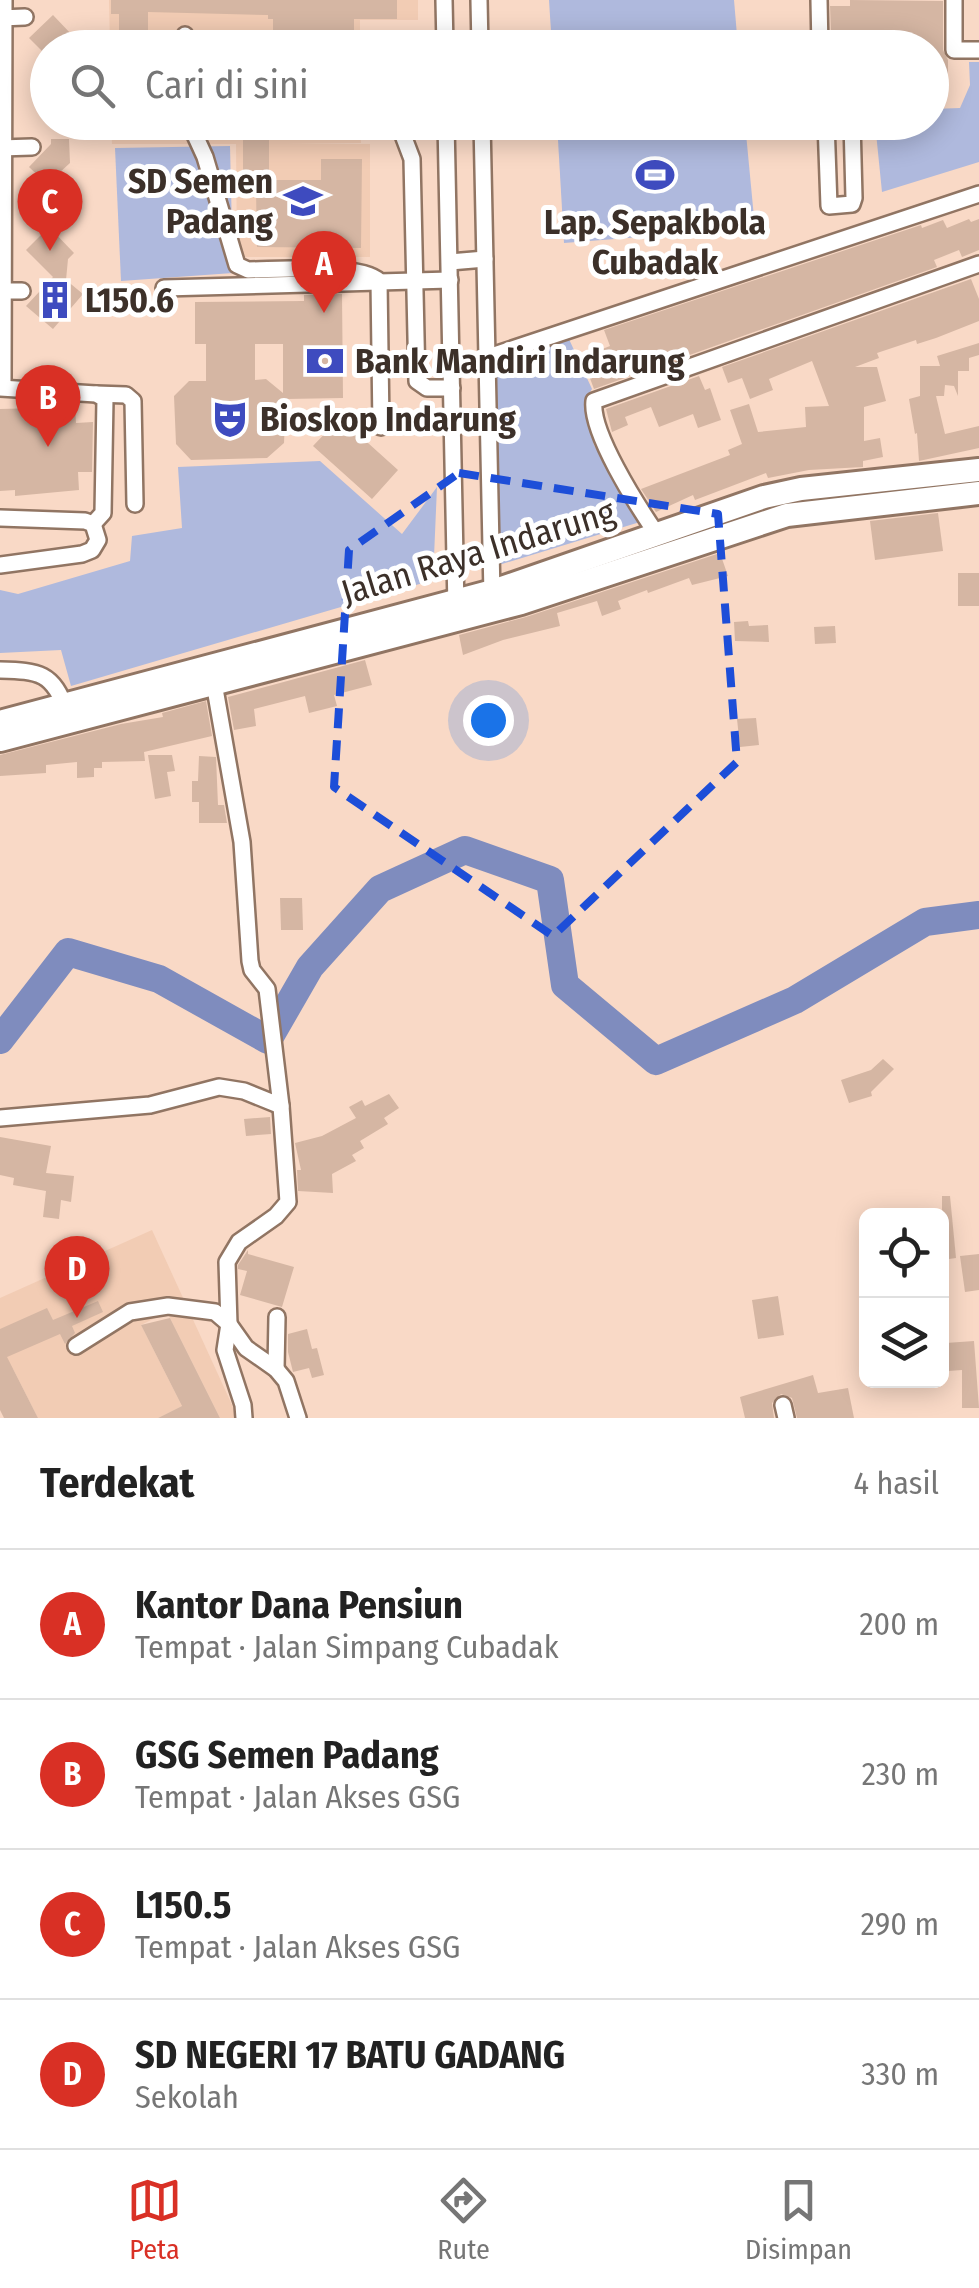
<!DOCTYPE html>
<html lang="id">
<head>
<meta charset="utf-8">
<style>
	:root { --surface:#fff; --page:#f2f2f2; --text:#222; --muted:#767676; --line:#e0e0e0; --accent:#d93025 }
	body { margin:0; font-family:"Fira Sans Condensed",sans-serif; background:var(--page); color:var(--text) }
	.controls { position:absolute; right:30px; bottom:30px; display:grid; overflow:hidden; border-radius:15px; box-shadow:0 5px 25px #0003 }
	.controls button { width:90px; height:90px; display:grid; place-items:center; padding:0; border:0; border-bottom:2px solid var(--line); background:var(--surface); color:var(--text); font:50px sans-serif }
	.you { position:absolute; left:488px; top:720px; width:35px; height:35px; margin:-25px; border:8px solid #fff; border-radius:50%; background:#1a73e8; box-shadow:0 0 0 15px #1a73e833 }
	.badge { display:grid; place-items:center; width:65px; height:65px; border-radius:50%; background:var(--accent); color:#fff; font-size:32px; font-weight:700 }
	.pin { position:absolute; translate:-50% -82px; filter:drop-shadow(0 2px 5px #0008) }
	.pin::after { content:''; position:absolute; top:52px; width:35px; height:30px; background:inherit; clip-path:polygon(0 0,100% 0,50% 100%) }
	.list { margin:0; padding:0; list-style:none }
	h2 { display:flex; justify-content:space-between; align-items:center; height:130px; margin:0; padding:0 40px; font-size:42px }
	h2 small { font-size:32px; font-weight:400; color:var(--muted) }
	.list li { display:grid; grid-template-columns:65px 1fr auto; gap:30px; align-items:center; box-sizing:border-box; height:150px; padding:0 40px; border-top:2px solid var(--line) }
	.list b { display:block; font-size:38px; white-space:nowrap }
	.list p { margin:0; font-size:32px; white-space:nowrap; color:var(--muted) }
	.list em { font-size:32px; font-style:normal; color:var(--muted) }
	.icon { flex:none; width:55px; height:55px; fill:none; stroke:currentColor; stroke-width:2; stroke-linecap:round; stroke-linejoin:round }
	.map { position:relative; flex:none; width:979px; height:1418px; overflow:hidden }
	.search { position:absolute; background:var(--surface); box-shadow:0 5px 25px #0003; left:30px; right:30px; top:30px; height:110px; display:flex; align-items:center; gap:25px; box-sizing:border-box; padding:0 35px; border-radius:55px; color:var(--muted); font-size:38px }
	.sheet { height:730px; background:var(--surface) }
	nav { display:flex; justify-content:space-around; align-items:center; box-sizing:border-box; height:140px; border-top:2px solid var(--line); background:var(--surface); font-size:28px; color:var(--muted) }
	nav a { display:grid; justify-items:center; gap:5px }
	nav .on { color:var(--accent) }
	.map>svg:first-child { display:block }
</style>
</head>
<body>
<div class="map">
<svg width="979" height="1418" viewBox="0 0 979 1418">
	<rect width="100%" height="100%" fill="#f9d9c6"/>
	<g fill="#f2ccb4">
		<polygon points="109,0 418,0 418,20 360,20 360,47 110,47"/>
		<polygon points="111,123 360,123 361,143 286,144 370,144 370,257 237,257 236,144 112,144"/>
		<polygon points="152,1230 238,1418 220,1418 167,1312 141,1325 182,1406 158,1418 38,1418 13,1369 0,1374 0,1298"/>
	</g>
	<g fill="#afb9dd">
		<polygon points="549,0 734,0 738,47 552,47"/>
		<polygon points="969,62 979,62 979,162 882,192 875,123 932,122 932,109 960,108 970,85"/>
		<polygon points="557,123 745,123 755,228 564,243"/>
		<polygon points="230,146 233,273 121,281 115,148"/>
		<polygon points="568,337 592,389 584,402 594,445 640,522 489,568 486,363"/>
		<polygon points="320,461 402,534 437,487 433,580 71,686 61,650 0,653 0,590 18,594 130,561 132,536 182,528 178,467"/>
	</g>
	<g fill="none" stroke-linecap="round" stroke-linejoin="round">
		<polyline stroke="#7f8cbe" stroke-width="28" points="0,1040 68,952 159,979 268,1040 310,967 380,889 465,850 550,880 565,985 656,1061 795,1000 925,922 979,915"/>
	</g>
	<g fill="#d5b6a3" fill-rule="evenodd">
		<polygon points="111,0 397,0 397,19 354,19 354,48 273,48 273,19 268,19 268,15 148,12 148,48 119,48 119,14 111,14"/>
		<polygon points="850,0 943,1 943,50 948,60 948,82 932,82 932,48 844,48 834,30 831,31 830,6 850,6"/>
		<polygon points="53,15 72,35 58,48 48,48 48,57 29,38"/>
		<polygon points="230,122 354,122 353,138 269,136 269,180 321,180 321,159 362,159 361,248 257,247 256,190 243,190 243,135 230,135"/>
		<polygon points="51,139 69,139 70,163 47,184 29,167 51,144"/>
		<polygon points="969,219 971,222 979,219 979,250 962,257 959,250 934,260 937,267 594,389 582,357 610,346 604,330 921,225 922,228 943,220 947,228"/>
		<polygon points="49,227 74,253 68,259 66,280 83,294 53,329 26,306 53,277 26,250"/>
		<polygon points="971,279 979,299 979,321 936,338 917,344 916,340 877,353 879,358 855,367 877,367 886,401 864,407 864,441 880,438 883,457 863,461 863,467 809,470 768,478 766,473 695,500 693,495 656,512 641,489 730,455 728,450 742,444 730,410 749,404 758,432 806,427 805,407 829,406 812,361 769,379 773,390 750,399 742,378 728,383 722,367"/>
		<path d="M342,294L343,398L286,399L284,443L267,458L191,460L176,444L174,396L189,381H206V344H195V302L304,301V295ZM255,344H283V393L266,379L255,380Z"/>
		<polygon points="979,343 979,355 969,358 969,371 958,371 958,396 954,386 945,385 944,396 936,396 945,434 979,426 979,448 919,461 917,433 915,434 909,399 920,396 920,366 940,366 937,356"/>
		<polygon points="699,376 705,390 710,388 721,420 698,428 693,414 659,427 651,407 625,417 628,425 612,432 606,409"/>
		<polygon points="75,407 76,423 93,422 92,472 78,472 79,490 15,496 15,490 0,491 0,409"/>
		<polygon points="348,425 398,470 372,499 313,446 331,427 339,434"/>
		<polygon points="938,513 943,551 875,560 870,521"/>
		<polygon points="720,553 728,576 692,585 689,578 648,593 647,590 618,601 621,609 602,616 597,601 557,613 560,626 503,640 463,655 459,635 526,617"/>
		<rect x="958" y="573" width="21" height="33"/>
		<polygon points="748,621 749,626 768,625 769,642 735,641 734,622"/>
		<polygon points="835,626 836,643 815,644 814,627"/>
		<polygon points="365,660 372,685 334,695 337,706 309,713 305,696 254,709 256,726 234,730 228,697"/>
		<polygon points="206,701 212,736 144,752 145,761 102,762 102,768 94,768 94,777 77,778 77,762 46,765 46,773 0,776 0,755 121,724 163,717 162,713"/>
		<polygon points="756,718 759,745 740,747 737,719"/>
		<polygon points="148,755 172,755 175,771 167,772 171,796 155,799"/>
		<polygon points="199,756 216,757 218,805 224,805 227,823 199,823 199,802 192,802 192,781 198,781"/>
		<polygon points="280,898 302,898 303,930 281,930"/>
		<polygon points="883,1059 894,1069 871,1092 872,1096 849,1103 841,1080 871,1070"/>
		<polygon points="389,1094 399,1108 384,1118 388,1124 360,1141 364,1148 352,1155 356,1161 332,1174 333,1193 298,1191 297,1170 301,1170 295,1143 322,1136 356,1118 349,1107 362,1100 365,1106"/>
		<polygon points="270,1117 271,1134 246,1136 244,1119"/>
		<polygon points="0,1137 51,1146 46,1173 74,1176 71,1202 61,1200 59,1219 43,1217 46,1191 13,1185 14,1178 0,1175"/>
		<polygon points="942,1196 950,1196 956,1258 942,1260"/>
		<polygon points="248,1250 248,1254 294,1267 282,1307 240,1295 247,1271 238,1269 238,1265"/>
		<polygon points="979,1254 979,1290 965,1292 960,1256"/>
		<polygon points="778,1296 784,1335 758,1339 752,1300"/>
		<polygon points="98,1301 103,1312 72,1326 75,1333 65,1344 60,1334 7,1357 38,1418 4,1418 0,1410 0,1329 47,1308 53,1320"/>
		<polygon points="170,1318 220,1418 158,1418 182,1406 141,1325"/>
		<polygon points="307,1329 312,1349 317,1348 324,1375 312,1378 309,1368 293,1372 288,1352 288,1334"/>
		<polygon points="974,1341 979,1408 962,1408 962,1370 948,1371 946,1343"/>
		<polygon points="813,1375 818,1393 848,1388 854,1418 797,1418 792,1398 781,1394 772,1403 774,1418 745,1418 740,1397"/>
	</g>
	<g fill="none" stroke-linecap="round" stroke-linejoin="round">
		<g stroke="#917563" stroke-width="20">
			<g id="minor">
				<polyline points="444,0 445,48"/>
				<polyline points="479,0 480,48"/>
				<polyline points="819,0 820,48"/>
				<polyline points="954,0 954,50 979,50"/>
				<polyline points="0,18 25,17"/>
				<polyline points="185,48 185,35"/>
				<polyline points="408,48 445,44"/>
				<polyline points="932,98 934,98"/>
				<path d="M189,122L205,157L237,265L248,270C275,270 361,263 379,281L381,427"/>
				<polyline points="398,122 412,159 417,381 427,388 452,388"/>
				<polyline points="446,122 456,608"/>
				<polyline points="482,122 492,595"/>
				<polyline points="826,122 829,206 852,204 854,198 852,122"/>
				<polyline points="0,148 32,147"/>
				<polyline points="450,262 485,259"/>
				<polyline points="164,288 450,280"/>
				<polyline points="0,291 22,291"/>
				<polyline points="488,357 979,194"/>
				<polyline points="0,387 3,382 4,0"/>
				<polyline points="0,388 96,394 105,399 103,513 93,524"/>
				<polyline points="96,394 126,395 133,401 135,504"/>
				<polyline points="0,518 85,521 93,524 98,540 92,550 82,554 0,565"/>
				<path d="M656,533C637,505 590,432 594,401L979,264"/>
				<path d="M0,670C39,671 53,672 67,712"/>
				<polyline points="0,1118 150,1105 219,1087 244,1091 281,1106 267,989 252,970 250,961 242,842 214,683"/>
				<polyline points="76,1346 130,1312 168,1306 215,1312 229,1324 246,1348 276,1369 286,1381 298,1418"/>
				<polyline points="276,1369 277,1317"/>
				<polyline points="783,1405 786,1418"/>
				<polyline points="244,1418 243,1405 225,1350 229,1324 227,1262 239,1242 276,1216 288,1202 281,1106"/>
			</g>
		</g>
		<g stroke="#917563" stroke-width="28">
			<g id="highway">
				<polyline points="0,722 493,591 764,497 801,489 979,470"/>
				<polyline points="0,740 521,603 787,515 979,493"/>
			</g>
		</g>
		<use href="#minor" stroke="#fff" stroke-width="15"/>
		<use href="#highway" stroke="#fff" stroke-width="22"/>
	</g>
	<path fill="none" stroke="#1d4ed8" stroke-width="8" stroke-dasharray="20 12" stroke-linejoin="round" d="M459,473L718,514L737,762L553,936L334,787L349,550Z"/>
	<defs>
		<g id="stadium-bare" transform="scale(3)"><path d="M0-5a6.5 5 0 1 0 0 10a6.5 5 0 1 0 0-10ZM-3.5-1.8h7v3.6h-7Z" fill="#3e4bbf" stroke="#fff" stroke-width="2.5" paint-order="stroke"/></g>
		<g id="school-bare" transform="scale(3)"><path d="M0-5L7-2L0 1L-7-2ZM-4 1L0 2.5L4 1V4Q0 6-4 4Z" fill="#3e4bbf" stroke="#fff" stroke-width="2.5" paint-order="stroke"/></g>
		<g id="building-bare" transform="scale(3)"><path d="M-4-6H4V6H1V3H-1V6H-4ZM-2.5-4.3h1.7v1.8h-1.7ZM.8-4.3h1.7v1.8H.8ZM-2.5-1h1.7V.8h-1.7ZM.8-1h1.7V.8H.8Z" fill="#3e4bbf" stroke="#fff" stroke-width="2.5" paint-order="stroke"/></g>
		<g id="bank-bare" transform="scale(3)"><path d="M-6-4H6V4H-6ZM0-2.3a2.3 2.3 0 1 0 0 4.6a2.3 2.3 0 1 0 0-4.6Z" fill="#3e4bbf" stroke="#fff" stroke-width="2.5" paint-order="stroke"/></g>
		<g id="theatre-bare" transform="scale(3)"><path d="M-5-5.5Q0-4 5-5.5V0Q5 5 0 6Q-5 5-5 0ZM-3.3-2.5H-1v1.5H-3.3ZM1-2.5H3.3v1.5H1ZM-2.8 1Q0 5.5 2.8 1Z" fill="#3e4bbf" stroke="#fff" stroke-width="2.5" paint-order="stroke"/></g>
	</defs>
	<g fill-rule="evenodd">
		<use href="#stadium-bare" x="655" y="175"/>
		<use href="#school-bare" x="303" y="201"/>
		<use href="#building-bare" x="55" y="300"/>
		<use href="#bank-bare" x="325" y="361"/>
		<use href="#theatre-bare" x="230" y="419"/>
	</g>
	<g text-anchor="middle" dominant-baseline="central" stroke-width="10" stroke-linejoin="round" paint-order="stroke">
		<g font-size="35" font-weight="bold" fill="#3c3029" stroke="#fff" text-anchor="start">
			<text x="273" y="181" text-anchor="end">SD Semen<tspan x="273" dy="40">Padang</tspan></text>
			<text x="655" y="222" text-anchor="middle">Lap. Sepakbola<tspan x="655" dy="40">Cubadak</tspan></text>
			<text x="85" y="300">L150.6</text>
			<text x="355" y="361">Bank Mandiri Indarung</text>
			<text x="260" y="419">Bioskop Indarung</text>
		</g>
		<g font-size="35" fill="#3c3029" stroke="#fff">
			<text transform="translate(478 552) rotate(-17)">Jalan Raya Indarung</text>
		</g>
	</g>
</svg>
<div class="controls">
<button><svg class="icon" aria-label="locate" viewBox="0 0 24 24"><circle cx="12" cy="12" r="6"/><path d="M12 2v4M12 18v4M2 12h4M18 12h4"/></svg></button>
<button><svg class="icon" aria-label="layers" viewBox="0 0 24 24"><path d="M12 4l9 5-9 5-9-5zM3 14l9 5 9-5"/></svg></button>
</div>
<div class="you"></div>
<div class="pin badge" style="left:324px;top:313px">A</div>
<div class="pin badge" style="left:48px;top:447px">B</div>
<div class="pin badge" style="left:50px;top:251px">C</div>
<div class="pin badge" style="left:77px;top:1318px">D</div>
<div class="search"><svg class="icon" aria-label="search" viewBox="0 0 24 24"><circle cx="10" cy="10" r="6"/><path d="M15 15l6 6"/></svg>Cari di sini</div>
</div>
<section class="sheet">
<h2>Terdekat<small>4 hasil</small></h2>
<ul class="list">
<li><span class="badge">A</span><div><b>Kantor Dana Pensiun</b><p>Tempat · Jalan Simpang Cubadak</p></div><em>200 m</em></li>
<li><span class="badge">B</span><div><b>GSG Semen Padang</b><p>Tempat · Jalan Akses GSG</p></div><em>230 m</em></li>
<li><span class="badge">C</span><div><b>L150.5</b><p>Tempat · Jalan Akses GSG</p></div><em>290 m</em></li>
<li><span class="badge">D</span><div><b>SD NEGERI 17 BATU GADANG</b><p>Sekolah</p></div><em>330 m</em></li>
</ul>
</section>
<nav>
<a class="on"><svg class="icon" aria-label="map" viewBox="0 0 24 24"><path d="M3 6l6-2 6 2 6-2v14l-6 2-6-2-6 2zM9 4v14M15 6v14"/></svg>Peta</a>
<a><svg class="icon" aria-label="directions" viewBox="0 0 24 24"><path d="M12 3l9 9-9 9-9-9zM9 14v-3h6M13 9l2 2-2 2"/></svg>Rute</a>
<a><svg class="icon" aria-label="saved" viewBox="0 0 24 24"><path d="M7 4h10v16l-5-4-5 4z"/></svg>Disimpan</a>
</nav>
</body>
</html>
